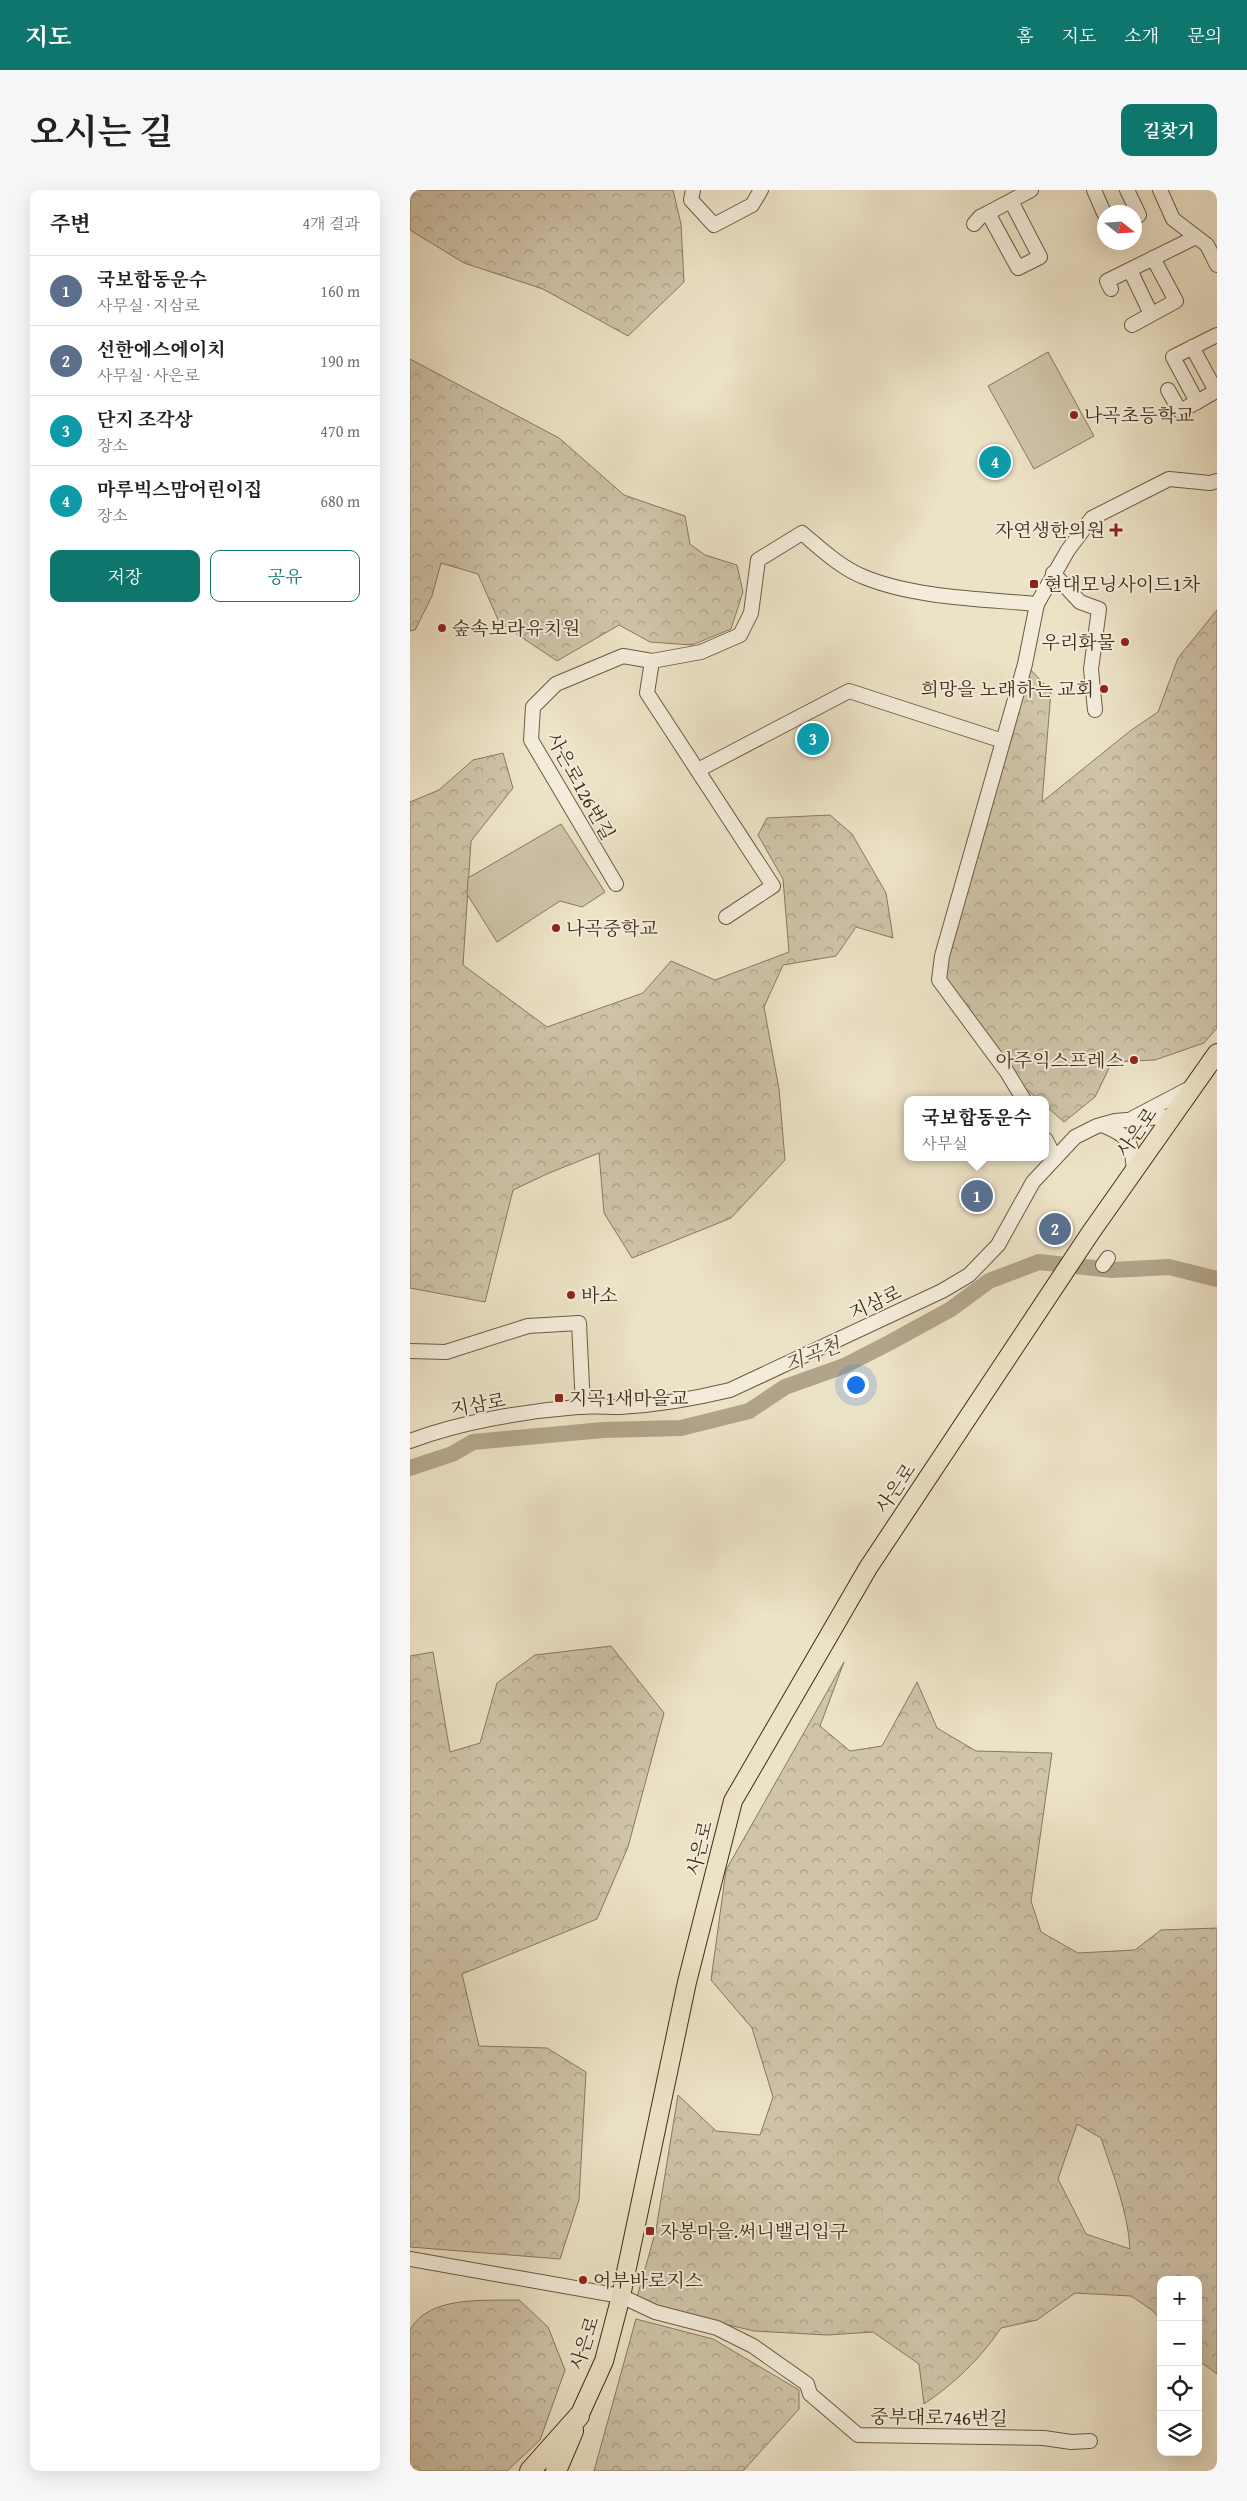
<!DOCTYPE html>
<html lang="ko">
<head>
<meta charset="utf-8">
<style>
	:root { --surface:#fff; --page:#f6f6f6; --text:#202124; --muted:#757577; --line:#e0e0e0; --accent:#0f766e }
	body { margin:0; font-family:"Gentium Book Plus","Noto Serif KR",serif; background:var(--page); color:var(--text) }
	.controls { position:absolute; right:15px; bottom:15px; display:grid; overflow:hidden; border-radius:10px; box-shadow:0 5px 20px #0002 }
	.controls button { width:45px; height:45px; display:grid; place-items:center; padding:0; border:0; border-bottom:1px solid var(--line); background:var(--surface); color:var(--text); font:25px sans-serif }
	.compass { position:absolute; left:687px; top:15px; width:45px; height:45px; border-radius:50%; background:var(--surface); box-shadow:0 5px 20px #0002; rotate:107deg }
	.you { position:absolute; left:445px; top:1194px; width:18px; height:18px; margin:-12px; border:4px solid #fff; border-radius:50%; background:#1a73e8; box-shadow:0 0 0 8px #1a73e833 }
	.badge { display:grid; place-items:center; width:32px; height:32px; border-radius:50%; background:var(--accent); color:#fff; font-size:16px; font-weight:700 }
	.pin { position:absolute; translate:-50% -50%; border:2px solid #fff; box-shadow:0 1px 5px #0006 }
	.popup { position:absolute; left:494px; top:906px; width:145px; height:65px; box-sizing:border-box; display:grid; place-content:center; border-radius:10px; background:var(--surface); filter:drop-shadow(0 1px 4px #0005); font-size:16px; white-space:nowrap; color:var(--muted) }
	.popup b { font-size:19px; color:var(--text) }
	.popup::after { content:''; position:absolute; left:50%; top:100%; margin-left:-10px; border:10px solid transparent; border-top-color:var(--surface) }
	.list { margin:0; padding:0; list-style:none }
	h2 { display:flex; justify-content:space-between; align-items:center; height:65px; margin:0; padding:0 20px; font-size:21px }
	h2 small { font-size:16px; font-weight:400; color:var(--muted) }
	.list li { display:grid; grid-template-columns:32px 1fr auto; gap:15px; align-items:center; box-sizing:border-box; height:70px; padding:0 20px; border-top:1px solid var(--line) }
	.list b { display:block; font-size:19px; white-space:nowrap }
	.list p { margin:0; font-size:16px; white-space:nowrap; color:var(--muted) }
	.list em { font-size:16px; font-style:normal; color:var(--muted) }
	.actions { display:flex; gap:10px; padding:15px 20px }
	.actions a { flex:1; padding:11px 0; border:1px solid var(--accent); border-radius:10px; text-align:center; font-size:18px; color:var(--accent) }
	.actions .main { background:var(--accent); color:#fff }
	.icon { flex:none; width:28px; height:28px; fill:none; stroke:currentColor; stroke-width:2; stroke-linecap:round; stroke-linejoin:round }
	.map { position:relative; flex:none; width:807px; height:2281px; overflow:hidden; border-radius:10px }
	header { display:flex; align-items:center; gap:30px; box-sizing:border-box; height:70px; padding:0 25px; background:var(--accent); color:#fff }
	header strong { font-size:24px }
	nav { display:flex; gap:28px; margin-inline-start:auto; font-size:18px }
	.intro { display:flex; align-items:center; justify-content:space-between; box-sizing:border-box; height:120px; padding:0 30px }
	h1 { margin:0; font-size:35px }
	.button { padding:12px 22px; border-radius:10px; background:var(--accent); color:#fff; font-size:18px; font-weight:700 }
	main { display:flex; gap:30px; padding:0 30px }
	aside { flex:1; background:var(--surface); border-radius:10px; box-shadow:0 5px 20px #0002 }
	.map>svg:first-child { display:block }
</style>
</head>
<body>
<header>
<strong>지도</strong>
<nav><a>홈</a><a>지도</a><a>소개</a><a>문의</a></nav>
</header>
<div class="intro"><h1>오시는 길</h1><a class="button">길찾기</a></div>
<main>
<aside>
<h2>주변<small>4개 결과</small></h2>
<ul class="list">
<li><span class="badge" style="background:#5c6f8a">1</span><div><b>국보합동운수</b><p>사무실 · 지삼로</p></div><em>160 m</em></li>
<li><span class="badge" style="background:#5c6f8a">2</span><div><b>선한에스에이치</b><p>사무실 · 사은로</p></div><em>190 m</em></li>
<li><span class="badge" style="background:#0f9aa8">3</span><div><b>단지 조각상</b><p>장소</p></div><em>470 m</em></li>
<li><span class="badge" style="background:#0f9aa8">4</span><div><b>마루빅스맘어린이집</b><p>장소</p></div><em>680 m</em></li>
</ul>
<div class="actions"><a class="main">저장</a><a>공유</a></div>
</aside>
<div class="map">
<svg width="807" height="2281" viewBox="0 0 807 2281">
	<defs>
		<pattern id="forest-crowns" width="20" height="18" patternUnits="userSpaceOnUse" patternTransform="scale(1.25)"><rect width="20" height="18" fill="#cfc3a8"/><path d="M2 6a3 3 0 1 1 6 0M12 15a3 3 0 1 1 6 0" fill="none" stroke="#aa9f88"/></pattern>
	</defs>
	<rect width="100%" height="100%" fill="#ece2c6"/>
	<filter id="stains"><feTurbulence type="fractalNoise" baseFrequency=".004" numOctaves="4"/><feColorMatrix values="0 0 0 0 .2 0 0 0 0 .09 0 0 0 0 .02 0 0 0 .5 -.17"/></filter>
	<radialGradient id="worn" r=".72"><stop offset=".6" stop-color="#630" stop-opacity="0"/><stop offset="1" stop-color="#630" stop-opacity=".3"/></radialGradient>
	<g fill="url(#forest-crowns)" stroke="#887860" fill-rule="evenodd">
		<polygon points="0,0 263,0 271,34 274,92 218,146 133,99 54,73 0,40"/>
		<polygon points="0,169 149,248 214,305 275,326 280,354 295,365 327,375 333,402 321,439 282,455 240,452 209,435 147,471 89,432 68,384 31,373 22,406 5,440 0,441"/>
		<polygon points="807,420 807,838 794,853 745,870 702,872 685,907 654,932 636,916 636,910 629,910 597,882 529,790 615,474 641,501 632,612 720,541 748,522 768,468"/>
		<polygon points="93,563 103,598 61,651 53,775 137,837 233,803 261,771 305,790 379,762 373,689 348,645 357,628 420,625 442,644 476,703 483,748 446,737 426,766 373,775 354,817 369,899 375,970 321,1028 222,1068 194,1023 189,963 139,983 103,1000 75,1112 0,1098 0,612 29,600 63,570"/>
		<polygon points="201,1456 254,1523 218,1657 187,1729 52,1784 69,1856 137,1858 176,1882 169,2010 150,2069 0,2057 0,1466 23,1462 40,1562 70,1553 87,1493 125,1465"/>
		<path d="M434,1472L410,1536L440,1561L472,1556L507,1492L527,1538L566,1561L642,1563L621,1711L631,1742L668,1763L725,1760L751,1740L807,1738V2184L788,2170V2090H751V2130L742,2120L721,2106L665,2103L627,2130L591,2138C570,2169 545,2193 514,2214L509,2174L463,2142L417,2145L344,2141L252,2119L227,2107L246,2040L268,1905L306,1941L350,1945L363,1907L342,1838L301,1790L316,1680ZM667,1934L691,1948C703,1984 718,2022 720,2059L676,2044L648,1989Z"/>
		<path d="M109,2110L138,2137L155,2180L130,2250L97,2281H0V2140C19,2105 75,2111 109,2110Z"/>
		<polygon points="226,2129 303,2149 389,2200 389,2219 333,2281 184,2281"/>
	</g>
	<g fill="#cfc3a8" stroke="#887860">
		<polygon points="638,162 684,246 624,279 578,196"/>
		<polygon points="151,634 195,702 172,717 150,711 87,752 57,704 58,688"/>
	</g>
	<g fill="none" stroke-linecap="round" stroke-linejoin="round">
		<polyline stroke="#b2a48a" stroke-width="16" points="0,1278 42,1264 63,1252 193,1240 271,1238 339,1221 375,1197 434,1176 479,1153 541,1119 579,1091 629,1072 702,1080 759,1077 807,1089"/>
		<g stroke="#6c5a43" stroke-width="16">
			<g id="minor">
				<polyline points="283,0 281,10 304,35 342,15 351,0"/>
				<polyline points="684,0 694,23"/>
				<polyline points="717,0 729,25 724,27"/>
				<polyline points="750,0 763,29 797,55 807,75"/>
				<polyline points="601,11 630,67 608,78 578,23 621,0"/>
				<polyline points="564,34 570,27 578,23"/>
				<polyline points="720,80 741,124"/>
				<polyline points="701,99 697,91 786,47"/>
				<polyline points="722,135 766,111 743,68"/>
				<polyline points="782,157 806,201 787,212 763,167 807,145"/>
				<polyline points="758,200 770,221 787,212"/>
				<polyline points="643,383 670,412 689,419 681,479 685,520"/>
				<polyline points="242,471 237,503 363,696 316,727"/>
				<polyline points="288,580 439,501 593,551"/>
				<path d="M206,694L121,550L123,517L146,494L213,466L242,471L291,462L330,445L341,423L348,370L392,343C411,359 431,378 454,387C505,408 573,409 627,414L658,360L682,328L759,289L800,293L807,291"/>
				<polyline points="614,910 597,882 529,790 532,766 615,474 627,414"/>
				<polyline points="723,928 784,896"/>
				<path d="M692,935C720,946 722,952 724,982"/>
				<polyline points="636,950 645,968"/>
				<polyline points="693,1075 698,1068"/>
				<polyline points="0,1161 36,1162 118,1136 169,1133 173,1217"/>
				<path d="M0,1251C50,1232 115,1221 168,1217C182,1216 196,1217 210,1217C248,1215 283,1209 320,1200L532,1101L559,1085L588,1055L623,992L665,947L687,936L705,931L763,926"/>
				<polyline points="0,2069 211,2106 245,2122 307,2138 343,2156 397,2194 400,2204 448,2245 634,2248 661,2252 680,2251"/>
			</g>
		</g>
		<g stroke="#412d17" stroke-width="20">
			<polyline id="major" points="162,2237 169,2226 194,2171 211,2106 277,1792 323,1611 458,1378 679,1045 807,863"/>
		</g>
		<g stroke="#412d17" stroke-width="22">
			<g id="highway">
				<polyline points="120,2281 169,2226"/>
				<polyline points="146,2281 163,2241"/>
			</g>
		</g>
		<use href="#minor" stroke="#f3ecda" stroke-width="14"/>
		<use href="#major" stroke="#ece2c6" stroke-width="18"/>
		<use href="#highway" stroke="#ece2c6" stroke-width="20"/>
	</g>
	<g fill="#8f2418" stroke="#f3ecda" stroke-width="2">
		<circle cx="664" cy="225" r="5"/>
		<path d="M703.5 332.5h5v5h5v5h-5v5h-5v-5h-5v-5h5z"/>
		<rect x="619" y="389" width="10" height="10" rx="2.5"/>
		<circle cx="32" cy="438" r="5"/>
		<circle cx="715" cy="452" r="5"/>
		<circle cx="694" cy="499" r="5"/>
		<circle cx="146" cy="738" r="5"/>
		<circle cx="724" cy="870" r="5"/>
		<circle cx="161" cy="1105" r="5"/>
		<rect x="144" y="1203" width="10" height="10" rx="2.5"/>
		<rect x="235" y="2036" width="10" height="10" rx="2.5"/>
		<circle cx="173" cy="2090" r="5"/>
	</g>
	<g text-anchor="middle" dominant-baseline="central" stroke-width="4" stroke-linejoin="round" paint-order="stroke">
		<g font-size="19" fill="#412d17" stroke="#f3ecda" text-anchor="start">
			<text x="674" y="225">나곡초등학교</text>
			<text x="695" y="340" text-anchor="end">자연생한의원</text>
			<text x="634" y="394">현대모닝사이드1차</text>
			<text x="42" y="438">숲속보라유치원</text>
			<text x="705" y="452" text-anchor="end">우리화물</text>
			<text x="684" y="499" text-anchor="end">희망을 노래하는 교회</text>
			<text x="156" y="738">나곡중학교</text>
			<text x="714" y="870" text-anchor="end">아주익스프레스</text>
			<text x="171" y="1105">바소</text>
			<text x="159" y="1208">지곡1새마을교</text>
			<text x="250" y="2041">자봉마을.써니밸리입구</text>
			<text x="183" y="2090">어부바로지스</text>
		</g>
		<g font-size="19" fill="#412d17" stroke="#f3ecda">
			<text transform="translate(171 596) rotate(61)">사은로126번길</text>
			<text transform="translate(726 942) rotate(-55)">사은로</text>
			<text transform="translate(465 1112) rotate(-25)">지삼로</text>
			<text transform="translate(68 1214) rotate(-10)">지삼로</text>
			<text transform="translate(485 1298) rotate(-56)">사은로</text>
			<text transform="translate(289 1658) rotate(-76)">사은로</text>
			<text transform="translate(174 2153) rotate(-72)">사은로</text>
			<text transform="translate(529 2227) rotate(1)">중부대로746번길</text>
		</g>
		<g font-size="20" font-style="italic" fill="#5d4b34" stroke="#f3ecda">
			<text transform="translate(402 1164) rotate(-21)">지곡천</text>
		</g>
	</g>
	<rect width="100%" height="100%" filter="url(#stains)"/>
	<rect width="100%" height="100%" fill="url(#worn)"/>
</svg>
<div class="controls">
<button>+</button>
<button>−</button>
<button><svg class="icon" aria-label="locate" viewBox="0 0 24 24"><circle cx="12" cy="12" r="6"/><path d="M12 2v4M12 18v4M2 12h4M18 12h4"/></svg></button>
<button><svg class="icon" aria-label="layers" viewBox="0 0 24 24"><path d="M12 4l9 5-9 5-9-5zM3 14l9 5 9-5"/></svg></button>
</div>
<svg class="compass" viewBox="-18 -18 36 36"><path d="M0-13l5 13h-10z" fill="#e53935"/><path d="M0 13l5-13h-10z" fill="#757577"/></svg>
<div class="you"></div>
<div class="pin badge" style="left:567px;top:1006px;background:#5c6f8a">1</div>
<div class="popup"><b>국보합동운수</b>사무실</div>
<div class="pin badge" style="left:645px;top:1039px;background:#5c6f8a">2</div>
<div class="pin badge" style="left:403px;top:549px;background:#0f9aa8">3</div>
<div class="pin badge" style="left:585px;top:272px;background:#0f9aa8">4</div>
</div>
</main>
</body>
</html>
